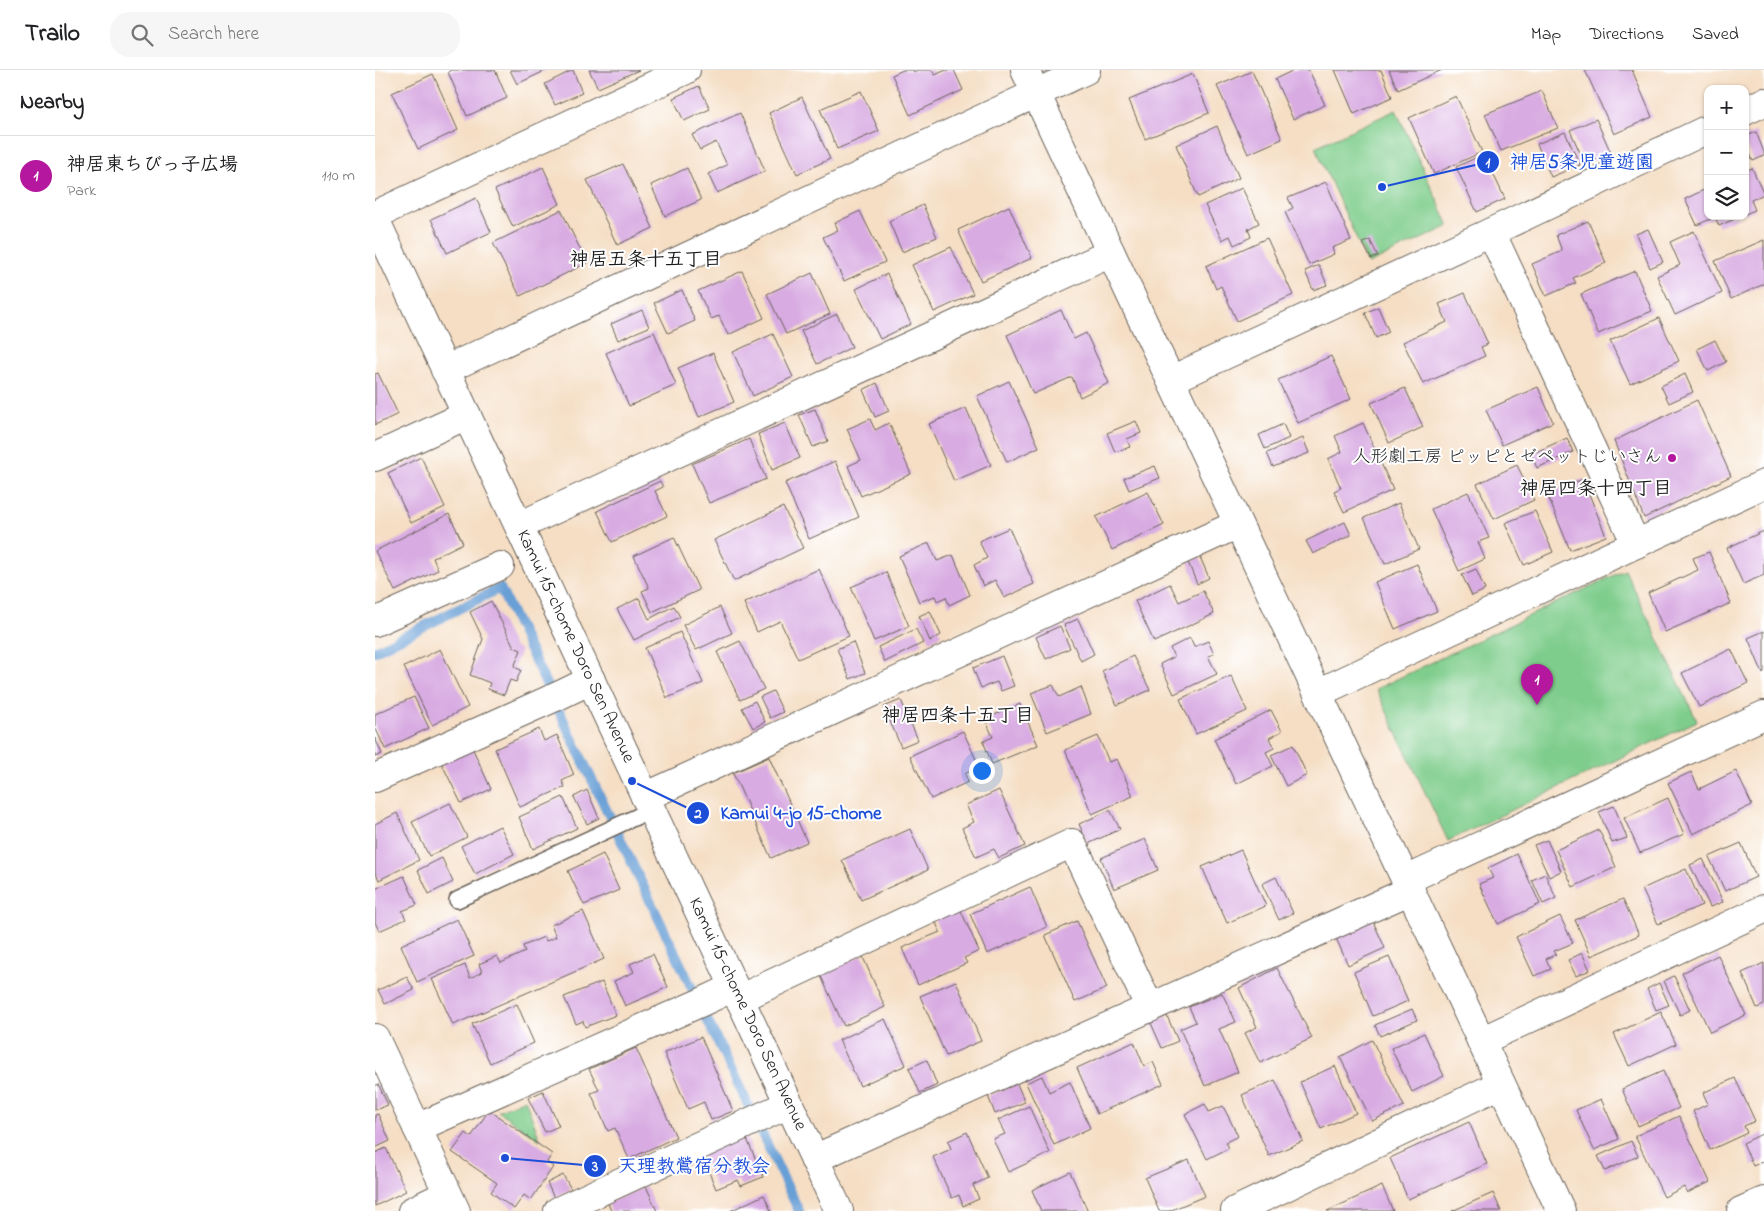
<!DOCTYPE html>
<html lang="en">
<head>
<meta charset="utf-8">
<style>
	:root { --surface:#fff; --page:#f6f6f6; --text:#202124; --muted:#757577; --line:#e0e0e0; --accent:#b5179e }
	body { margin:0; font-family:"Indie Flower","Klee One",sans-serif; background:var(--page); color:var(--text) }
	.controls { position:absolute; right:15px; top:15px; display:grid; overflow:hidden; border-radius:10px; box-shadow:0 1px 4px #0004 }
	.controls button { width:45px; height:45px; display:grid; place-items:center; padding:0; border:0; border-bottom:1px solid var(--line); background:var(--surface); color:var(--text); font:25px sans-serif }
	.you { position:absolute; left:606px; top:700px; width:18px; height:18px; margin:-12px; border:4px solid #fff; border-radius:50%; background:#1a73e8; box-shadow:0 0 0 8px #1a73e833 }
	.badge { display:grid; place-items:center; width:32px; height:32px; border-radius:50%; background:var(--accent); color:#fff; font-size:16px; font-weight:700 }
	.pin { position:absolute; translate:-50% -41px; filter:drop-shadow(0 1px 2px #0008) }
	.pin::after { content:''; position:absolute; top:26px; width:18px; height:15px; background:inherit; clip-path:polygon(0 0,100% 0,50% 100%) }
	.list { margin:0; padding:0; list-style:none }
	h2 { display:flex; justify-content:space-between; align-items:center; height:65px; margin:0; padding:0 20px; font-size:21px }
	h2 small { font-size:16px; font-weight:400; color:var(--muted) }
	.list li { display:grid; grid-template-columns:32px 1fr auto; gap:15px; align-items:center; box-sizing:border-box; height:80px; padding:0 20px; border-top:1px solid var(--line) }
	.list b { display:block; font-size:19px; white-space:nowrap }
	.list p { margin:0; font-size:16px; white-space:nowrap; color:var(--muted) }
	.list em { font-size:16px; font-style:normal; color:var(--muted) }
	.icon { flex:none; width:28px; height:28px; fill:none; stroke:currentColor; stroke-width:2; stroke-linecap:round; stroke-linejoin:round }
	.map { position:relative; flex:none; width:1389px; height:1141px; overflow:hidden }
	header { display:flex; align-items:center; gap:30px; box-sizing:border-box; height:70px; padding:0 25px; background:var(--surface); border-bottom:1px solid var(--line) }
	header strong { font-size:24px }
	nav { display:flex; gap:28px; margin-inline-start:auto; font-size:18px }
	.search { width:350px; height:45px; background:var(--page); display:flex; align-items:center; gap:12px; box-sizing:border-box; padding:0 18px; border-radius:20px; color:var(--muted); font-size:19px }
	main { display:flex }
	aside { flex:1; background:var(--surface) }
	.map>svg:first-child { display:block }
</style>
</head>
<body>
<header>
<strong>Trailo</strong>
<div class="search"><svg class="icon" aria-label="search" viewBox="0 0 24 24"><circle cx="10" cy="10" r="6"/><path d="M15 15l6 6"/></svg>Search here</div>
<nav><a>Map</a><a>Directions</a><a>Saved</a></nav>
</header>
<main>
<aside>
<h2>Nearby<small></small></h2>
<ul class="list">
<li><span class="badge">1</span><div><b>神居東ちびっ子広場</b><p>Park</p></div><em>110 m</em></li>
</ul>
</aside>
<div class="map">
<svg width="1389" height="1141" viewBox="0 0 1389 1141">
	<rect width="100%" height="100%" fill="#fff"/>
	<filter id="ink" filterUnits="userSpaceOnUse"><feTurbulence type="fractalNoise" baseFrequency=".02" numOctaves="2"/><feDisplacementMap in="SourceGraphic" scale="10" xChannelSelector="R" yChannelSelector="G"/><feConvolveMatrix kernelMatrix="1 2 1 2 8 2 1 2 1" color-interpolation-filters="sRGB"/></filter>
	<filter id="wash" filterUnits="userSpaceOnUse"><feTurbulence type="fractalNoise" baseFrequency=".0096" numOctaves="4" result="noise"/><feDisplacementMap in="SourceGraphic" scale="20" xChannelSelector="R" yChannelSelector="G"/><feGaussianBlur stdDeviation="1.12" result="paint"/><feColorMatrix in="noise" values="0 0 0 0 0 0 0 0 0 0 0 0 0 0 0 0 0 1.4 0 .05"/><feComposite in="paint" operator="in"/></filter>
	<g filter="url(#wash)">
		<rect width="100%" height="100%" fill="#f5dec4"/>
		<g fill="#7fcd8c" stroke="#4e7454">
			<polygon points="1021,40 1074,156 993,194 940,77"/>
			<polygon points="1250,500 1322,651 1073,771 1001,619"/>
			<polygon points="150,1029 165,1070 123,1041"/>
		</g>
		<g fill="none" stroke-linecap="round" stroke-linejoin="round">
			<polyline stroke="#679fd5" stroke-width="10" points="0,581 125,518 424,1141"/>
		</g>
		<g id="blocks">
			<g fill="#d8abe2">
				<polygon points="76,0 120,0 132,28 92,46 73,2"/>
				<polygon points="135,0 172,0 142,14"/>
				<polygon points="198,0 207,23 180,35 170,14"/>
				<polygon points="214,0 264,0 223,18"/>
				<polygon points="528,0 538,0 539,2 542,0 557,0 560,5 571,0 579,0 588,20 535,45 517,5"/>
				<polygon points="919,0 934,0 950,35 918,49 900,9"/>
				<polygon points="960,0 1006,0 1017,27 979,44"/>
				<polygon points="1014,0 1067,0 1023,20"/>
				<polygon points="1210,0 1257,0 1277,47 1239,64"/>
				<polygon points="877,1 907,69 873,84 842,16"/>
				<polygon points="58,4 83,60 43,79 17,23"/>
				<polygon points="818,4 834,43 770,69 754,30"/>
				<polygon points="324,16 335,39 309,51 298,28"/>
				<polygon points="486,21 504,61 462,79 445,39"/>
				<polygon points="1167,21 1183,58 1126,81 1110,44"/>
				<polygon points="1081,26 1107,82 1059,104 1034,48"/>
				<polygon points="427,27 455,89 422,104 394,43"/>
				<polygon points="365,43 390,101 342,123 333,104 352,95 341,72 325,80 317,65"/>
				<polygon points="1221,49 1236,83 1210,94 1195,60"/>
				<polygon points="842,56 864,108 823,127 801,75"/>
				<polygon points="1190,62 1205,95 1176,107 1162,74"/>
				<polygon points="1381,62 1389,82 1389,86 1378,91 1370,73 1370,67"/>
				<polygon points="1109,84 1130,129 1102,142 1081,97"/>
				<polygon points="248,94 278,158 242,175 212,110"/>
				<polygon points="168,97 185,134 138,157 120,120"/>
				<polygon points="312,98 326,130 290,146 276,115"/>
				<polygon points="1377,98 1389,124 1376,130 1380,140 1370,144 1370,101"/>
				<polygon points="951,112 976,170 957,178 959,184 934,195 910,142 918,138 913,128"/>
				<polygon points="867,118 884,153 873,159 876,167 859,175 855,166 847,170 830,135"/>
				<polygon points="1333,118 1333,146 1366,146 1344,156 1340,147 1322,155 1310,129"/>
				<polygon points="101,128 116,162 72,183 56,149"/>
				<polygon points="548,135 562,167 527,182 514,151"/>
				<polygon points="634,136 657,188 606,211 583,160"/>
				<polygon points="186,140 212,193 145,226 118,173"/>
				<polygon points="485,141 510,192 469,211 448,167 463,160 460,153"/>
				<polygon points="1213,151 1231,193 1198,208 1201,213 1171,226 1157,194 1187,181 1181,165"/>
				<polygon points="1273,159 1288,192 1275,198 1261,164"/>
				<polygon points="1319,161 1347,223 1300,245 1282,206 1305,195 1295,172"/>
				<polygon points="892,168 918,225 862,251 846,216 841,219 831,196"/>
				<polygon points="995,170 1003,186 996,189 988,173"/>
				<polygon points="1389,170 1389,214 1356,229 1340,191"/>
				<polygon points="576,177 598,224 559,242 537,195"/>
				<polygon points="944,195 952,215 938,220 930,201"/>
				<polygon points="367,201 389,248 353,265 344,246 336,249 323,221"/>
				<polygon points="1260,201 1277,241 1223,264 1206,224"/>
				<polygon points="437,203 455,244 411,264 392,224"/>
				<polygon points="512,204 536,254 505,269 481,219"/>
				<polygon points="307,220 320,251 293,263 279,233"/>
				<polygon points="1090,223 1113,274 1106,277 1110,286 1048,314 1028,272 1072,252 1064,234"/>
				<polygon points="1003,237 1014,262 1001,268 990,243"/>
				<polygon points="267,240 274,257 243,270 236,254"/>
				<polygon points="686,240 699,269 711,263 734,313 705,327 697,307 658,324 632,265"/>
				<polygon points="462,244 477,277 442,294 426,261"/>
				<polygon points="1284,248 1304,291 1255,314 1235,271"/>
				<polygon points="279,262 301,315 254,336 231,283"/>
				<polygon points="398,264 418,307 378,326 358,282"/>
				<polygon points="1340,270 1351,292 1333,301 1322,279"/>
				<polygon points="338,283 359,332 324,347 303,298"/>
				<polygon points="956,286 976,329 923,353 903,310"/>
				<polygon points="3,303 23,344 0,355 0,304"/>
				<polygon points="1310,304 1318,322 1294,333 1286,316"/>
				<polygon points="634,311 664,377 632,392 602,326"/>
				<polygon points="502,313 514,341 500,347 488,320"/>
				<polygon points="1163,317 1178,352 1127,375 1111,340"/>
				<polygon points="1030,318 1048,357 1014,373 996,333"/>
				<polygon points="1322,330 1356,406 1269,448 1239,371"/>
				<polygon points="591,338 616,395 579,411 554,354"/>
				<polygon points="440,339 453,371 438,377 424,345"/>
				<polygon points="495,349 500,360 514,353 536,404 486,426 473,396 486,390 472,359"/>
				<polygon points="761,351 766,363 752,369 755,377 740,382 732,363"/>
				<polygon points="410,353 425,388 397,400 383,364"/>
				<polygon points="988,353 1018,420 969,442 959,421 966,418 953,389 967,382 960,366"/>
				<polygon points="908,354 914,368 890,379 884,365"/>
				<polygon points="928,368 934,383 898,397 892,383"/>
				<polygon points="1192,368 1198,382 1162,398 1156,384"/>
				<polygon points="374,369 391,409 334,433 317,394"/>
				<polygon points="46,387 70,437 36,453 13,403"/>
				<polygon points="460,391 484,447 434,469 410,413"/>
				<polygon points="1142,395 1159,430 1119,449 1102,414"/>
				<polygon points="780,396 785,408 754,420 749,408"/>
				<polygon points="1208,409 1231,466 1195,480 1172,424"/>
				<polygon points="285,411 288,417 280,421 292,446 237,472 222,441"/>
				<polygon points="773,422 789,455 737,480 721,447"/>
				<polygon points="1093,422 1114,468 1103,472 1110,489 1084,501 1056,439"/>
				<polygon points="1024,433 1044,479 1010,494 989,448"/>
				<polygon points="408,437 428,478 359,511 339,470"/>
				<polygon points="1160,441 1178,482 1149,495 1130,453"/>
				<polygon points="74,444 88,473 58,488 63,500 20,521 0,481"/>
				<polygon points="970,452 976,465 938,484 931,471"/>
				<polygon points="634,458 659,514 629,528 620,510 608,516 599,495 612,488 604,471"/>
				<polygon points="1389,461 1389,505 1368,514 1352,478"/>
				<polygon points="299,467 324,520 277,542 267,521 274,518 259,486"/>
				<polygon points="554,473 562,491 578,485 595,525 574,535 571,527 562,531 560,526 544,532 524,486"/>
				<polygon points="1334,482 1356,533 1290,562 1273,523 1323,500 1318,488"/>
				<polygon points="825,487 834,508 822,514 813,492"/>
				<polygon points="1042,494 1062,541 1020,559 1000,512"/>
				<polygon points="444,499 474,566 423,589 405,551 382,562 369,533"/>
				<polygon points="1101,499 1110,520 1097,526 1087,505"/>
				<polygon points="511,502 534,556 499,571 476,517"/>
				<polygon points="795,514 804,532 828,521 839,544 779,572 760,531"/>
				<polygon points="264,528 274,549 299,536 305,547 259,570 242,539"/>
				<polygon points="116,531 139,577 146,580 139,597 146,600 141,612 135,610 129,625 113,619 115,613 95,605 108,569 95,542"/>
				<polygon points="345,537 357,563 321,580 308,555"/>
				<polygon points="555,541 566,565 555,571 544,546"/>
				<polygon points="703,549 719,584 706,591 689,555"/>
				<polygon points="685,556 695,578 671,589 661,567"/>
				<polygon points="541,559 548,573 510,592 503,577"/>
				<polygon points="1389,561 1389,603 1388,604 1373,568"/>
				<polygon points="305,562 328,613 292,628 270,578"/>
				<polygon points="815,568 819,577 833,571 839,584 833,586 842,604 799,624 785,594 799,587 795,578"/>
				<polygon points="365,571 389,619 365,630 342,582"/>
				<polygon points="478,572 490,603 475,609 462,579"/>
				<polygon points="65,579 93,637 57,655 29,597"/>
				<polygon points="1356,579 1373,613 1324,637 1307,603"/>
				<polygon points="627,586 639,616 626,621 622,612 606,618 598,598"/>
				<polygon points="758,586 775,620 742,635 727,601"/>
				<polygon points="856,606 872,641 821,664 805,629"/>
				<polygon points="678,615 684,627 706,617 716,644 672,662 656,623"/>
				<polygon points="398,621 408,642 395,648 385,627"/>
				<polygon points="39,627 54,658 10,679 0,657 0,644"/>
				<polygon points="526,630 543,670 526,677 509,637"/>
				<polygon points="380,631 390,652 378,658 367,638"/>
				<polygon points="645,634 663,675 617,694 608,671 618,667 610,649"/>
				<polygon points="896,640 907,661 894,668 899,678 891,682 898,696 861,714 839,669"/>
				<polygon points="164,659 169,671 182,665 199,705 187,711 190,717 145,737 120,679"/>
				<polygon points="588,661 604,696 590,704 593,712 556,729 535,686"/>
				<polygon points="723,666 734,692 742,689 758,726 717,744 690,680"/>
				<polygon points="0,668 7,684 0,687"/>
				<polygon points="918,675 932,705 911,716 896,685"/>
				<polygon points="97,677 116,719 86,733 66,692"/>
				<polygon points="394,687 432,772 396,788 358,703"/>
				<polygon points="1361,701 1377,735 1318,764 1293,713 1316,702 1324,719"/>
				<polygon points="212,720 224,748 212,754 199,727"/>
				<polygon points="624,720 650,776 624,788 619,779 601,787 587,758 599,752 591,735"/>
				<polygon points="188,727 202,758 158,779 144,747"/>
				<polygon points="1293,728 1309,764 1265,783 1249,748"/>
				<polygon points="75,733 92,767 54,786 37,752"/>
				<polygon points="1239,736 1252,768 1237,773 1224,742"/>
				<polygon points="735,740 745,759 713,774 704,754"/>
				<polygon points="22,743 44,790 4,810 0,802 0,754"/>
				<polygon points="125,756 139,784 100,804 86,776"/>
				<polygon points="535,759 553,800 486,830 467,790"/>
				<polygon points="1224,760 1241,797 1198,817 1181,780"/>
				<polygon points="770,769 783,800 739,819 726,788"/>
				<polygon points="1172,770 1186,801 1174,807 1159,775"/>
				<polygon points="1366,773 1381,807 1350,821 1334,787"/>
				<polygon points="866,780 891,836 852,853 827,797"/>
				<polygon points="228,784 244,820 209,835 193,801"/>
				<polygon points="1142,784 1165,834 1123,854 1104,814 1118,808 1113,798"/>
				<polygon points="67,788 78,812 54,824 43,800"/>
				<polygon points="1328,789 1348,832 1335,837 1315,795"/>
				<polygon points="1311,799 1327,835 1283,854 1267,819"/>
				<polygon points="1170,804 1181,828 1168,834 1157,810"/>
				<polygon points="29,806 42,835 27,841 31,849 4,861 0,852 0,819"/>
				<polygon points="901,807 918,843 904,850 887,814"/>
				<polygon points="655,817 672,857 612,884 595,844"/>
				<polygon points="1248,829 1264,865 1216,886 1200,850"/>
				<polygon points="583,834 604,881 589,888 592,893 543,915 527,878 565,862 558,846"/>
				<polygon points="208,841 229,889 78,955 57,909 90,895 95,908 107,902 104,894 122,886 126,893 150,882 148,876 169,867 171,871 181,867 176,855"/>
				<polygon points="1185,846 1198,873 1179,881 1181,884 1171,889 1176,899 1159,906 1141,867"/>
				<polygon points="82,849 99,886 42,912 26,875"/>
				<polygon points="997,849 1010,878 973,895 960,866"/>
				<polygon points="702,851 732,918 700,932 670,865"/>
				<polygon points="1207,883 1215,900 1201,906 1193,890"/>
				<polygon points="278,884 293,917 250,936 239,911 259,902 255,894"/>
				<polygon points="487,885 510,937 469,956 445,904"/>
				<polygon points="1343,885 1371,945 1335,962 1307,903"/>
				<polygon points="1014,887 1033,931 998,946 979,902"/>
				<polygon points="1389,893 1389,935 1382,938 1367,903"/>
				<polygon points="902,898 937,968 885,993 870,963 882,957 864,918"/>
				<polygon points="1299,906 1315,940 1305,945 1289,911"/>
				<polygon points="32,907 39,920 10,934 3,920"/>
				<polygon points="581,911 606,971 571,986 545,926"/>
				<polygon points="227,912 241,945 210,957 208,951 201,954 189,927"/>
				<polygon points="1284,913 1294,935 1281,940 1272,919"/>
				<polygon points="847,923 861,952 844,959 863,1002 830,1016 805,959 821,952 814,937"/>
				<polygon points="142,934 159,973 115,993 97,954"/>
				<polygon points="1037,939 1042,950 1005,966 1000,955"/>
				<polygon points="1286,942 1301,974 1254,996 1239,964"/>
				<polygon points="792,946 803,971 787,978 776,953"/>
				<polygon points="510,949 531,995 485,1016 464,970"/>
				<polygon points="1049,963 1069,1006 1037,1022 1016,978"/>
				<polygon points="326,967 358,1041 336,1050 329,1032 313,1039 289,983"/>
				<polygon points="997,970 1029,1036 997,1051 965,987"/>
				<polygon points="759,972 769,996 778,992 788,1014 722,1044 702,998"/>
				<polygon points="261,978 301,1067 254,1089 240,1058 233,1061 216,1023 224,1020 214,999"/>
				<polygon points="552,990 562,1015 545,1023 534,998"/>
				<polygon points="960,996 981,1043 946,1059 925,1012"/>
				<polygon points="1288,1001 1304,1038 1263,1056 1247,1019"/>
				<polygon points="667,1006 674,1022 695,1012 715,1058 679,1075 651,1013"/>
				<polygon points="1360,1008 1380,1051 1369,1056 1372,1063 1335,1080 1318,1041 1333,1034 1328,1023"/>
				<polygon points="900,1010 928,1071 894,1086 867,1025"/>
				<polygon points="3,1014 13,1035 0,1040 0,1016"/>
				<polygon points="642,1014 650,1032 620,1044 613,1026"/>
				<polygon points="168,1021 184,1056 170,1062 153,1028"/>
				<polygon points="1226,1029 1244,1069 1219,1080 1201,1040"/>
				<polygon points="830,1034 834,1042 848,1036 863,1066 851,1072 854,1078 832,1089 810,1044"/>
				<polygon points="654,1036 675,1083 633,1102 618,1069 630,1064 623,1050"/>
				<polygon points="114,1040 177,1084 172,1092 178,1097 156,1130 149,1125 139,1139 116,1122 122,1113 77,1082 91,1063 96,1067"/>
				<polygon points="3,1044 15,1071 0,1078 0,1045"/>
				<polygon points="1304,1046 1335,1112 1312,1123 1309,1117 1289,1127 1260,1066"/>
				<polygon points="1094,1052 1112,1094 1033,1129 1015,1088"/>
				<polygon points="369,1062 388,1107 366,1116 363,1110 341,1119 325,1081"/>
				<polygon points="592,1062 613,1108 598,1115 604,1129 588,1136 584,1125 577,1128 558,1087 576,1079 573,1071"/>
				<polygon points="1389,1063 1389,1091 1378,1096 1368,1073"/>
				<polygon points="1256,1071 1263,1086 1230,1101 1223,1086"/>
				<polygon points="11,1078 31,1121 0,1136 0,1083"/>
				<polygon points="814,1090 830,1126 794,1141 784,1141 770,1108"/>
				<polygon points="695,1102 713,1141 666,1141 657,1120"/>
				<polygon points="188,1105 196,1119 179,1128 172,1113"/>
				<polygon points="271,1116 282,1141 236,1141 233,1133"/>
				<polygon points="1007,1116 1018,1141 952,1141"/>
				<polygon points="1118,1123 1126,1141 1077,1141"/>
				<polygon points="389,1125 396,1141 355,1141"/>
			</g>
		</g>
	</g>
	<g filter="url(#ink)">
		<use href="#blocks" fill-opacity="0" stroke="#686057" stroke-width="1"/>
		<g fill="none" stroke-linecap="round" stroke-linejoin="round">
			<g stroke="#686057" stroke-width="18">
				<polyline id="lane" points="82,830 276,740"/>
			</g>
			<g stroke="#686057" stroke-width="30">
				<g id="street">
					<polyline points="650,0 1186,1141"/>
					<polyline points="1370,41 1389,32"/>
					<polyline points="0,145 311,0"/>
					<path id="s1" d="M0,149L464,1141"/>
					<polyline points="1116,162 1261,474"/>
					<polyline points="70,300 711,0"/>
					<polyline points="796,310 1116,162 1333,59"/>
					<polyline points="0,387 92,345"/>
					<polyline points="144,456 736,183"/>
					<polyline points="0,552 125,496"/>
					<polyline points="943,623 1389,414"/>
					<polyline points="0,708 185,625 216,610"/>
					<polyline points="270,727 863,454"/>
					<polyline points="1031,810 1389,645"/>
					<polyline points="364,929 697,773 775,938"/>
					<polyline points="0,968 81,1141"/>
					<polyline points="1106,971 1389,839"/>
					<polyline points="42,1058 327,932 359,917"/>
					<polyline points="439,1089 1036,820"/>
					<polyline points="37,1141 72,1124"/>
					<polyline points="183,1141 414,1034"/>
					<polyline points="860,1141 1126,1014"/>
					<polyline points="1366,1141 1389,1131"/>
				</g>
			</g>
			<use href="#lane" stroke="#fff" stroke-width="15"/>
			<use href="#street" stroke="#fff" stroke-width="28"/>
		</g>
	</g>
	<circle fill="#b5179e" stroke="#fff" stroke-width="2" cx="1297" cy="388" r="5"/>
	<g text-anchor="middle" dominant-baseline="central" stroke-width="4" stroke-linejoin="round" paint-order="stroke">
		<g font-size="18" fill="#1c1c1c" stroke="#fff" text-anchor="end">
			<text x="1287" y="388">人形劇工房 ピッピとゼペットじいさん</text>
		</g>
		<g font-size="18" fill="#1c1c1c" stroke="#fff">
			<text stroke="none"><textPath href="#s1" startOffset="472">Kamui 15-chome Doro Sen Avenue</textPath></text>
			<text stroke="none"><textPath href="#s1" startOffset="878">Kamui 15-chome Doro Sen Avenue</textPath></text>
		</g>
		<g font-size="19" font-weight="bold" fill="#1c1c1c" stroke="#fff">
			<text x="271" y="190">神居五条十五丁目</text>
			<text x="1221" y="419">神居四条十四丁目</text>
			<text x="583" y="646">神居四条十五丁目</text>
		</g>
	</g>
	<path fill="none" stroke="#1d4ed8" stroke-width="2" d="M1007 117L1113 92M257 711L323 743M130 1088L220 1096"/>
	<g fill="#1d4ed8" stroke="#fff" stroke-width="2">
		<circle cx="1007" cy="117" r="5"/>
		<circle cx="257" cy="711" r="5"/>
		<circle cx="130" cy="1088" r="5"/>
		<circle cx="1113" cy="92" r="12"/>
		<circle cx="323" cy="743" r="12"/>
		<circle cx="220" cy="1096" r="12"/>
	</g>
	<g font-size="15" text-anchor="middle" font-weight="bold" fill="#fff">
		<text x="1113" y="97">1</text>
		<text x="323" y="748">2</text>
		<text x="220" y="1101">3</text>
	</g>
	<g font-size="19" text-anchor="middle" font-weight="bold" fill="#1d4ed8" stroke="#fff" stroke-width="4" stroke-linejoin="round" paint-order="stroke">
		<text x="1207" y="98">神居5条児童遊園</text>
		<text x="426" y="749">Kamui 4-jo 15-chome</text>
		<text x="319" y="1102">天理教鶯宿分教会</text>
	</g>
</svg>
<div class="controls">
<button>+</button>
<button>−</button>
<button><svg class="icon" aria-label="layers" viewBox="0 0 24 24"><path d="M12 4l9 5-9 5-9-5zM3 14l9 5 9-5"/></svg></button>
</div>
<div class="you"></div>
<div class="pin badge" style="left:1162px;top:635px">1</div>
</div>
</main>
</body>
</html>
